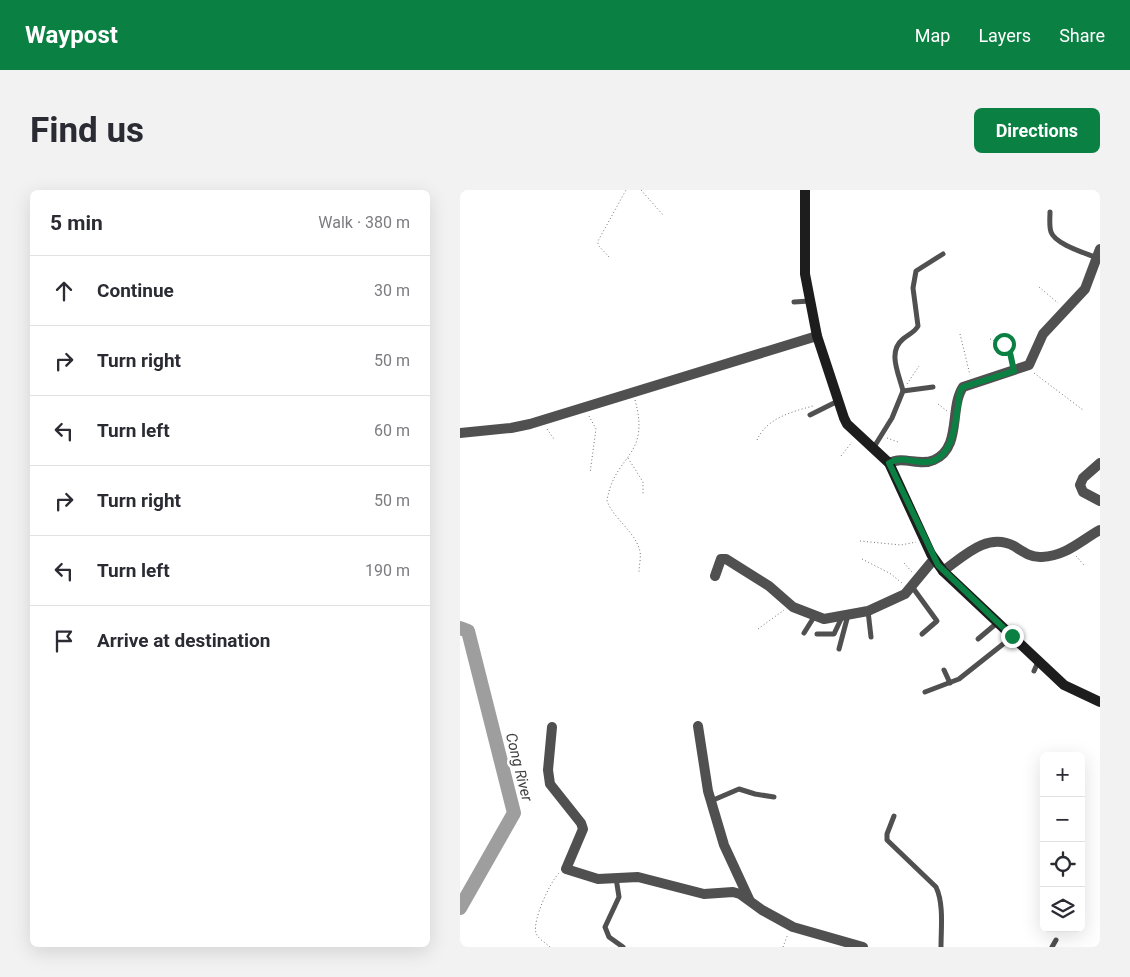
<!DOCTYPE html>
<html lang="en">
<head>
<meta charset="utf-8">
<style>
	:root { --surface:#fff; --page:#f2f2f3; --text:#2b2b33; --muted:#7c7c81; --line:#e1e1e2; --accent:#0b8043 }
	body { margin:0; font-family:Roboto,sans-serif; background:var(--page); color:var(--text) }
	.controls { position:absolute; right:15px; bottom:15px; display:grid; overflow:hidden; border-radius:8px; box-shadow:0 5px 20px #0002 }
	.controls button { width:45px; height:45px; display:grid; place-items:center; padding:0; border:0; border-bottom:1px solid var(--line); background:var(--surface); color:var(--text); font:25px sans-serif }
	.stop { position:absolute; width:15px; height:15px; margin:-11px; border:4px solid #0b8043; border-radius:50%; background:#fff }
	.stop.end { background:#0b8043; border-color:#fff; box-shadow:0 1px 5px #0008 }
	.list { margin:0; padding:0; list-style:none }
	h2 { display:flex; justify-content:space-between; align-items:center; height:65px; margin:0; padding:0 20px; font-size:21px }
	h2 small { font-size:16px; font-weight:400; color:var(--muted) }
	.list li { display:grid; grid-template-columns:32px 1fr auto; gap:15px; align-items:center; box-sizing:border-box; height:70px; padding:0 20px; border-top:1px solid var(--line) }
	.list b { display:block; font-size:19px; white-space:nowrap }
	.list em { font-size:16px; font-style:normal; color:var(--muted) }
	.icon { flex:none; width:28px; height:28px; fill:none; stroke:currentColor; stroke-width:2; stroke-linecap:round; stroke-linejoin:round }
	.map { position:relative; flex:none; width:640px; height:757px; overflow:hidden; border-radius:8px }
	header { display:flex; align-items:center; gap:30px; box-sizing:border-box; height:70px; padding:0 25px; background:var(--accent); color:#fff }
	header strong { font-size:24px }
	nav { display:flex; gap:28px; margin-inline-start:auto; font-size:18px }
	.intro { display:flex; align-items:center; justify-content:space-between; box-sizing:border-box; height:120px; padding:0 30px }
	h1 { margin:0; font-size:35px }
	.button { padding:12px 22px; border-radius:8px; background:var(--accent); color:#fff; font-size:18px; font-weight:700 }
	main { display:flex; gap:30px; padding:0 30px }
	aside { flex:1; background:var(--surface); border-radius:8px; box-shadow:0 5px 20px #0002 }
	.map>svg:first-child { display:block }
</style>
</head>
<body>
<header>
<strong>Waypost</strong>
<nav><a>Map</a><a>Layers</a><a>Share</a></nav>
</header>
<div class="intro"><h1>Find us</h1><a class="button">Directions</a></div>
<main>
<aside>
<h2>5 min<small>Walk · 380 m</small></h2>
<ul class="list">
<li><svg class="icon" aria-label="ahead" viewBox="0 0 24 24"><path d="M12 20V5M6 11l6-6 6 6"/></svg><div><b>Continue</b></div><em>30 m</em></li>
<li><svg class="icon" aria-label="right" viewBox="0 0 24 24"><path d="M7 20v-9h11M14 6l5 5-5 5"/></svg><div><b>Turn right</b></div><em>50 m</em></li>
<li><svg class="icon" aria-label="left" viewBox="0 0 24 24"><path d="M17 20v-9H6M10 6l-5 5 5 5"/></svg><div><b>Turn left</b></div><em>60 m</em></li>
<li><svg class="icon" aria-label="right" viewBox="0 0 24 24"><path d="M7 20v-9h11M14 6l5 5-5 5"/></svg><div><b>Turn right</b></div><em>50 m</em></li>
<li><svg class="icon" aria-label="left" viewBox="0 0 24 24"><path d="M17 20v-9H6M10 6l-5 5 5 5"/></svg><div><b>Turn left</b></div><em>190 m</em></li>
<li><svg class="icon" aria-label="arrive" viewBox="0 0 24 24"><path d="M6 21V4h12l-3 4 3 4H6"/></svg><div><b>Arrive at destination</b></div></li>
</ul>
</aside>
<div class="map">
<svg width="640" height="757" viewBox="0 0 640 757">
	<rect width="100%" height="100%" fill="#fff"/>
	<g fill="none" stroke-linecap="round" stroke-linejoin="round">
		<polyline stroke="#9e9e9e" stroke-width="14" points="0,438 8,441 54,623 0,718"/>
		<g stroke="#727272" stroke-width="1" stroke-dasharray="1 2.5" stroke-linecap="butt">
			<polyline points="181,0 203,25"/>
			<polyline points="149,67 138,55 138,51 166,0"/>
			<polyline points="579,97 598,113"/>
			<polyline points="500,144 510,185"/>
			<polyline points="530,149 547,156 552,171"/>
			<polyline points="574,183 623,220"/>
			<polyline points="447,194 459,176"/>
			<path d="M175,210C191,268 154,264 147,311C154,329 173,340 179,358C182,365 179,375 179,382"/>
			<polyline points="478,214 487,221"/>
			<polyline points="129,226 136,239 130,283"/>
			<polyline points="87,239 94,249"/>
			<polyline points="427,248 438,252"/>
			<path d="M297,250C307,228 331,222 353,216"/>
			<polyline points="381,266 392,252"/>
			<polyline points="168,268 183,292 183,305"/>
			<polyline points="400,351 441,355 456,352"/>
			<polyline points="616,366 624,375"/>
			<polyline points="402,369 431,384 442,393"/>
			<polyline points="444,373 452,382"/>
			<polyline points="298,439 324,420"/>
			<path d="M90,757C86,753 78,749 76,743C72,731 90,692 99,683"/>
			<polyline points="323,757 328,744"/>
		</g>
		<g stroke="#505050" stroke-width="5">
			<path d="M590,22C590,28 589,36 591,42C595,54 625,63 637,68"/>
			<polyline points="334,112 350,111"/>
			<path d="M473,197L443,201C439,184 427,162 443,149C449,144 455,142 458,136L453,98L456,81L483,64"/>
			<polyline points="350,225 378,211"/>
			<polyline points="414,257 432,228 443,201"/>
			<polyline points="453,398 477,431 462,444"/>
			<polyline points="408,421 411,447"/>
			<polyline points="344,443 354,427"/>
			<polyline points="357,444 374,444 382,427"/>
			<polyline points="518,449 537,433"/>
			<polyline points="379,459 388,425"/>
			<polyline points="484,480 490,493"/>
			<polyline points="574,481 578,472"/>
			<polyline points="465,502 499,489 552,447"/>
			<polyline points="251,611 279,599 295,604 314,607"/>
			<path d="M434,626L427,644V650L476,697C484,714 481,738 481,757"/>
			<polyline points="156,688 159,707 145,737 149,747 163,757"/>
			<polyline points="592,757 596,750"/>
		</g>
		<g stroke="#505050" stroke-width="10">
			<polyline points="0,243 51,238 70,234 357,146"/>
			<path d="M429,273C444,265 459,277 474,270C502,258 489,218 503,197L569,175L583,144L625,99L640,59"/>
			<polyline points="640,273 623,288 620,295 623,302 640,311"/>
			<path d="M483,381C504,366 527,342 554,356C562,361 571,368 582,367C606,366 620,351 640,340"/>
			<polyline points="255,386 261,369 266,369 309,396 333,417 364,429 408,421 445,404 474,369"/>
			<polyline points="238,536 248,601 264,655 289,709"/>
			<polyline points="92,537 88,580 90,594 121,633 123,639 106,679 138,689 178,687 244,704 273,702 280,704 302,720 333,737 403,757"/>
		</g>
		<polyline stroke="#1d1d1d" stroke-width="10" points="345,0 345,84 357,146 384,228 387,234 429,273 471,364 483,381 604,495 640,512"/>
	</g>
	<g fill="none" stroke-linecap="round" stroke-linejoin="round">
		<path stroke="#0b8043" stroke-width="6" d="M544,154L549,158L554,181L503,197L500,201C496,224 496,273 464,272C451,272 441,266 429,273L478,375L552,446"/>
	</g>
	<g text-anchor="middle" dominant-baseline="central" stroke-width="5" stroke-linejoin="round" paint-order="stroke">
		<g font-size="15" font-style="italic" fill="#3f3f3f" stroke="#fff">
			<text transform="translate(59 577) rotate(76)">Cong River</text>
		</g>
	</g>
</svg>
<div class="controls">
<button>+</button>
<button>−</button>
<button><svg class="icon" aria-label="locate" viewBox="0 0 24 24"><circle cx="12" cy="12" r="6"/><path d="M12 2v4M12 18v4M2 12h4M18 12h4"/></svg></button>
<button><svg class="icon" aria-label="layers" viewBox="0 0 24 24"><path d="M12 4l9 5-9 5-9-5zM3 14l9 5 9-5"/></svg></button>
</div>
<div class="stop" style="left:544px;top:154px"></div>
<div class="stop end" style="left:552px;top:446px"></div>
</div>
</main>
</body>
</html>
